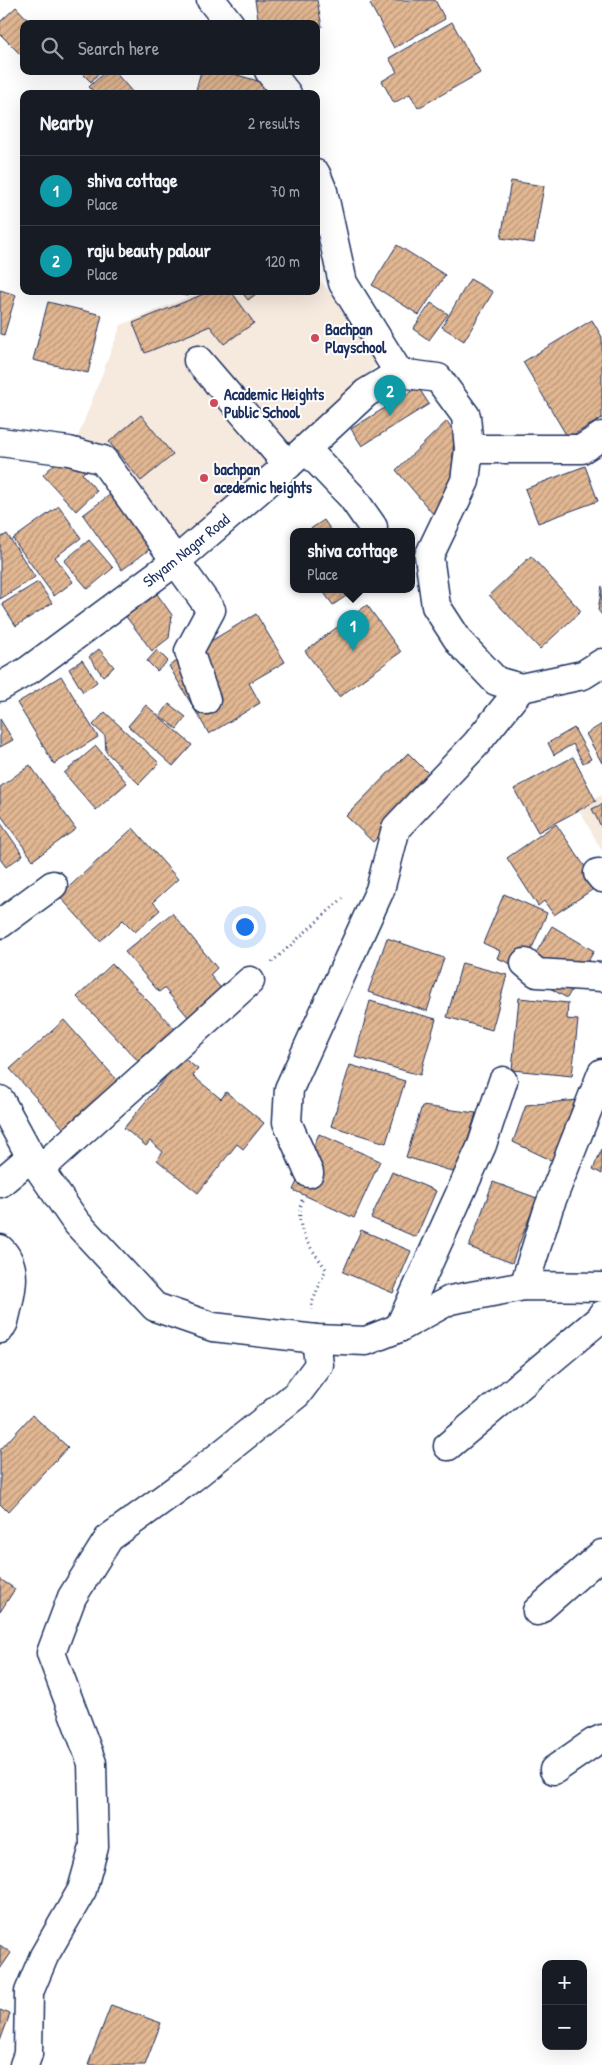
<!DOCTYPE html>
<html lang="en">
<head>
<meta charset="utf-8">
<style>
	:root { --surface:#171b24; --page:#242831; --text:#f1f3f6; --muted:#9ea1a6; --line:#363941; --accent:#ea580c }
	body { margin:0; font-family:"Patrick Hand",sans-serif; background:var(--page); color:var(--text) }
	.controls { position:absolute; right:15px; bottom:15px; display:grid; overflow:hidden; border-radius:10px; box-shadow:0 5px 20px #0002 }
	.controls button { width:45px; height:45px; display:grid; place-items:center; padding:0; border:0; border-bottom:1px solid var(--line); background:var(--surface); color:var(--text); font:25px sans-serif }
	.you { position:absolute; left:244px; top:926px; width:18px; height:18px; margin:-12px; border:4px solid #fff; border-radius:50%; background:#1a73e8; box-shadow:0 0 0 8px #1a73e833 }
	.badge { display:grid; place-items:center; width:32px; height:32px; border-radius:50%; background:var(--accent); color:#fff; font-size:16px; font-weight:700 }
	.pin { position:absolute; translate:-50% -41px; filter:drop-shadow(0 1px 2px #0008) }
	.pin::after { content:''; position:absolute; top:26px; width:18px; height:15px; background:inherit; clip-path:polygon(0 0,100% 0,50% 100%) }
	.popup { position:absolute; left:290px; top:528px; width:125px; height:65px; box-sizing:border-box; display:grid; place-content:center; border-radius:10px; background:var(--surface); filter:drop-shadow(0 1px 4px #0005); font-size:16px; white-space:nowrap; color:var(--muted) }
	.popup b { font-size:19px; color:var(--text) }
	.popup::after { content:''; position:absolute; left:50%; top:100%; margin-left:-10px; border:10px solid transparent; border-top-color:var(--surface) }
	.list { margin:0; padding:0; list-style:none }
	h2 { display:flex; justify-content:space-between; align-items:center; height:65px; margin:0; padding:0 20px; font-size:21px }
	h2 small { font-size:16px; font-weight:400; color:var(--muted) }
	.list li { display:grid; grid-template-columns:32px 1fr auto; gap:15px; align-items:center; box-sizing:border-box; height:70px; padding:0 20px; border-top:1px solid var(--line) }
	.list b { display:block; font-size:19px; white-space:nowrap }
	.list p { margin:0; font-size:16px; white-space:nowrap; color:var(--muted) }
	.list em { font-size:16px; font-style:normal; color:var(--muted) }
	.icon { flex:none; width:28px; height:28px; fill:none; stroke:currentColor; stroke-width:2; stroke-linecap:round; stroke-linejoin:round }
	.map { position:relative; flex:none; width:602px; height:2065px; overflow:hidden }
	.search { position:absolute; background:var(--surface); box-shadow:0 5px 20px #0002; left:20px; top:20px; width:300px; height:55px; display:flex; align-items:center; gap:12px; box-sizing:border-box; padding:0 18px; border-radius:10px; color:var(--muted); font-size:19px }
	.panel { position:absolute; background:var(--surface); box-shadow:0 5px 20px #0002; left:20px; top:90px; width:300px; height:205px; border-radius:10px }
	.map>svg:first-child { display:block }
</style>
</head>
<body>
<div class="map">
<svg width="602" height="2065" viewBox="0 0 602 2065">
	<defs>
		<pattern id="building-hatch" width="6" height="6" patternUnits="userSpaceOnUse" patternTransform="scale(1.25)"><rect width="6" height="6" fill="#e2b792"/><path d="M-1 1l2-2M0 6l6-6M5 7l2-2" fill="none" stroke="#b6957a"/></pattern>
	</defs>
	<rect width="100%" height="100%" fill="#fff"/>
	<filter id="ink" filterUnits="userSpaceOnUse"><feTurbulence type="fractalNoise" baseFrequency=".02" numOctaves="2"/><feDisplacementMap in="SourceGraphic" scale="10" xChannelSelector="R" yChannelSelector="G"/><feConvolveMatrix kernelMatrix="1 2 1 2 8 2 1 2 1" color-interpolation-filters="sRGB"/></filter>
	<g filter="url(#ink)">
		<g fill="#f6e9de">
			<polygon points="316,275 382,360 282,456 175,550 74,447 121,325 195,294 196,291 316,291"/>
			<polygon points="602,795 602,851 577,806"/>
		</g>
		<g fill="url(#building-hatch)" stroke="#1b2f5e">
			<polygon points="255,0 317,0 322,27 316,28 316,24 290,24 290,20 259,24"/>
			<polygon points="377,0 435,0 445,19 394,48 370,4"/>
			<polygon points="16,7 32,24 24,24 24,58 0,34 0,22"/>
			<polygon points="452,22 480,73 418,108 410,94 394,103 382,81 397,72 389,58"/>
			<polygon points="80,71 100,71 91,82"/>
			<polygon points="106,71 114,71 134,94 96,94 89,87"/>
			<polygon points="201,71 224,71 278,87 276,94 195,94"/>
			<polygon points="511,181 544,186 534,243 501,238"/>
			<polygon points="397,245 445,275 419,315 372,285"/>
			<polygon points="470,279 493,292 464,341 442,327"/>
			<polygon points="0,290 16,295 4,335 0,334"/>
			<polygon points="162,291 189,291 188,296"/>
			<polygon points="211,291 231,291 254,323 224,344 210,326 145,353 133,323"/>
			<polygon points="241,291 260,291 248,300"/>
			<polygon points="48,302 102,315 88,373 33,360"/>
			<polygon points="431,303 448,314 429,340 413,329"/>
			<polygon points="592,320 602,337 602,418 568,438 523,362"/>
			<polygon points="418,387 429,404 362,446 351,429"/>
			<polygon points="141,415 173,455 141,481 109,442"/>
			<polygon points="447,421 454,432 451,500 433,514 396,470"/>
			<polygon points="64,455 93,464 82,474 97,491 76,511 43,475"/>
			<polygon points="585,466 598,501 538,523 525,489"/>
			<polygon points="115,491 154,546 122,570 83,515"/>
			<polygon points="59,506 81,538 55,557 73,582 54,596 13,539"/>
			<polygon points="324,520 332,532 306,532"/>
			<polygon points="7,534 35,577 0,599 0,538"/>
			<polygon points="89,540 113,568 88,589 64,561"/>
			<polygon points="531,556 581,611 540,649 489,595"/>
			<polygon points="38,582 52,603 16,626 2,604"/>
			<polygon points="602,586 602,615 598,610"/>
			<polygon points="152,587 172,615 169,638 152,651 121,610"/>
			<polygon points="322,590 355,590 333,605"/>
			<polygon points="367,605 401,652 339,697 305,651"/>
			<polygon points="256,614 285,662 249,683 260,703 209,734 169,666"/>
			<polygon points="99,649 114,667 103,676 89,657"/>
			<polygon points="157,650 168,661 157,671 147,661"/>
			<polygon points="82,660 97,682 83,692 69,669"/>
			<polygon points="61,676 98,737 54,764 17,703"/>
			<polygon points="169,704 186,717 177,729 160,716"/>
			<polygon points="146,705 192,745 173,766 128,726"/>
			<polygon points="105,712 159,763 139,784 106,752 105,736 93,725"/>
			<polygon points="0,719 13,740 0,747"/>
			<polygon points="602,724 602,763 586,734"/>
			<polygon points="574,728 591,759 583,763 573,744 554,755 548,743"/>
			<polygon points="96,746 127,783 96,810 64,773"/>
			<polygon points="408,753 435,780 373,842 346,816"/>
			<polygon points="573,757 596,801 538,832 514,789"/>
			<polygon points="30,765 76,829 33,860 0,814 0,787"/>
			<polygon points="602,804 602,828 592,809"/>
			<polygon points="0,822 23,855 6,867 0,859"/>
			<polygon points="556,824 598,886 554,915 544,901 538,906 507,858"/>
			<polygon points="133,828 178,879 153,902 160,910 135,932 123,920 100,941 59,896"/>
			<polygon points="504,894 547,913 523,969 497,958 500,951 483,943"/>
			<polygon points="172,913 217,968 210,975 227,996 194,1024 164,988 159,992 125,952"/>
			<polygon points="552,926 594,951 567,998 524,973"/>
			<polygon points="387,938 444,958 427,1011 368,992"/>
			<polygon points="462,963 507,975 492,1030 447,1017"/>
			<polygon points="112,964 179,1033 144,1067 77,997"/>
			<polygon points="519,998 568,1003 567,1019 578,1020 572,1076 512,1070"/>
			<polygon points="370,1001 436,1019 420,1075 355,1057"/>
			<polygon points="64,1020 118,1081 64,1129 10,1069"/>
			<polygon points="182,1057 198,1069 193,1076 221,1099 226,1092 264,1123 243,1149 237,1144 198,1193 157,1160 163,1152 150,1141 146,1146 124,1128"/>
			<polygon points="350,1065 405,1081 386,1143 331,1126"/>
			<polygon points="578,1100 555,1162 513,1142 526,1105"/>
			<polygon points="422,1106 476,1113 458,1173 406,1157"/>
			<polygon points="319,1134 380,1161 354,1218 293,1190"/>
			<polygon points="602,1149 602,1174 593,1169"/>
			<polygon points="392,1172 436,1191 416,1237 371,1218"/>
			<polygon points="493,1182 537,1198 512,1263 469,1247"/>
			<polygon points="361,1230 411,1251 393,1293 343,1272"/>
			<polygon points="32,1415 68,1447 8,1512 0,1504 0,1450"/>
			<polygon points="0,1579 15,1589 0,1612"/>
			<polygon points="0,1945 11,1953 0,1969"/>
			<polygon points="111,2005 161,2023 145,2065 88,2065"/>
			<polygon points="0,2010 10,2014 0,2041"/>
		</g>
		<g fill="none" stroke-linecap="round" stroke-linejoin="round">
			<g stroke="#1b2f5e" stroke-width="31">
				<g id="minor">
					<polyline points="211,0 230,24"/>
					<polyline points="269,71 287,94"/>
					<polyline points="316,174 323,191 343,283 399,373"/>
					<polyline points="198,360 288,465"/>
					<polyline points="0,442 69,451 103,460 211,610 189,651 206,700"/>
					<polyline points="306,449 352,497 373,527"/>
					<polyline points="469,449 582,449 602,436"/>
					<polyline points="0,687 29,670 176,561 288,465 366,393 399,373 438,378 466,416 469,449 465,481 429,556 436,606 460,643 496,681 521,688 583,675 602,663"/>
					<polyline points="598,873 602,878"/>
					<polyline points="0,924 53,885"/>
					<polyline points="525,963 537,973 602,977"/>
					<polyline points="0,1100 31,1157 76,1222 155,1307 213,1327 316,1339 366,1341 399,1328 450,1300 524,1286 602,1287"/>
					<polyline points="40,1169 250,981"/>
					<polyline points="309,1173 287,1122 289,1089 380,890 396,828 476,744 521,688"/>
					<polyline points="0,1183 31,1157"/>
					<path d="M0,1249C21,1269 9,1298 4,1322L0,1329"/>
					<polyline points="524,1286 549,1207 602,1073"/>
					<polyline points="399,1328 482,1145 503,1081"/>
					<polyline points="448,1446 601,1318 602,1315"/>
					<polyline points="537,1611 602,1554"/>
					<polyline points="554,1770 593,1743 602,1739"/>
					<polyline points="24,2065 28,2054 29,1992 44,1956 82,1890 94,1847 92,1763 51,1653 72,1597 109,1538 192,1478 297,1394 319,1365 316,1339"/>
				</g>
			</g>
			<g stroke="#1b2f5e" stroke-width="3" stroke-dasharray="1 4" stroke-linecap="butt">
				<polyline points="272,962 343,898"/>
				<path d="M302,1200C294,1230 309,1245 326,1269L312,1303V1310"/>
			</g>
			<use href="#minor" stroke="#fff" stroke-width="28"/>
		</g>
	</g>
	<g fill="#d1495b" stroke="#fff" stroke-width="2">
		<circle cx="315" cy="338" r="5"/>
		<circle cx="214" cy="403" r="5"/>
		<circle cx="204" cy="478" r="5"/>
	</g>
	<g text-anchor="middle" dominant-baseline="central" stroke-width="4" stroke-linejoin="round" paint-order="stroke">
		<g font-size="16" font-weight="bold" fill="#1b2f5e" stroke="#fff" text-anchor="start">
			<text x="325" y="329">Bachpan<tspan x="325" dy="18">Playschool</tspan></text>
			<text x="224" y="394">Academic Heights<tspan x="224" dy="18">Public School</tspan></text>
			<text x="214" y="469">bachpan<tspan x="214" dy="18">acedemic heights</tspan></text>
		</g>
		<g font-size="16" fill="#1b2f5e" stroke="#fff">
			<text transform="translate(186 550) rotate(-39)">Shyam Nagar Road</text>
		</g>
	</g>
</svg>
<div class="controls">
<button>+</button>
<button>−</button>
</div>
<div class="you"></div>
<div class="pin badge" style="left:353px;top:651px;background:#0f9aa8">1</div>
<div class="popup"><b>shiva cottage</b>Place</div>
<div class="pin badge" style="left:390px;top:416px;background:#0f9aa8">2</div>
<div class="search"><svg class="icon" aria-label="search" viewBox="0 0 24 24"><circle cx="10" cy="10" r="6"/><path d="M15 15l6 6"/></svg>Search here</div>
<section class="panel">
<h2>Nearby<small>2 results</small></h2>
<ul class="list">
<li><span class="badge" style="background:#0f9aa8">1</span><div><b>shiva cottage</b><p>Place</p></div><em>70 m</em></li>
<li><span class="badge" style="background:#0f9aa8">2</span><div><b>raju beauty palour</b><p>Place</p></div><em>120 m</em></li>
</ul>
</section>
</div>
</body>
</html>
